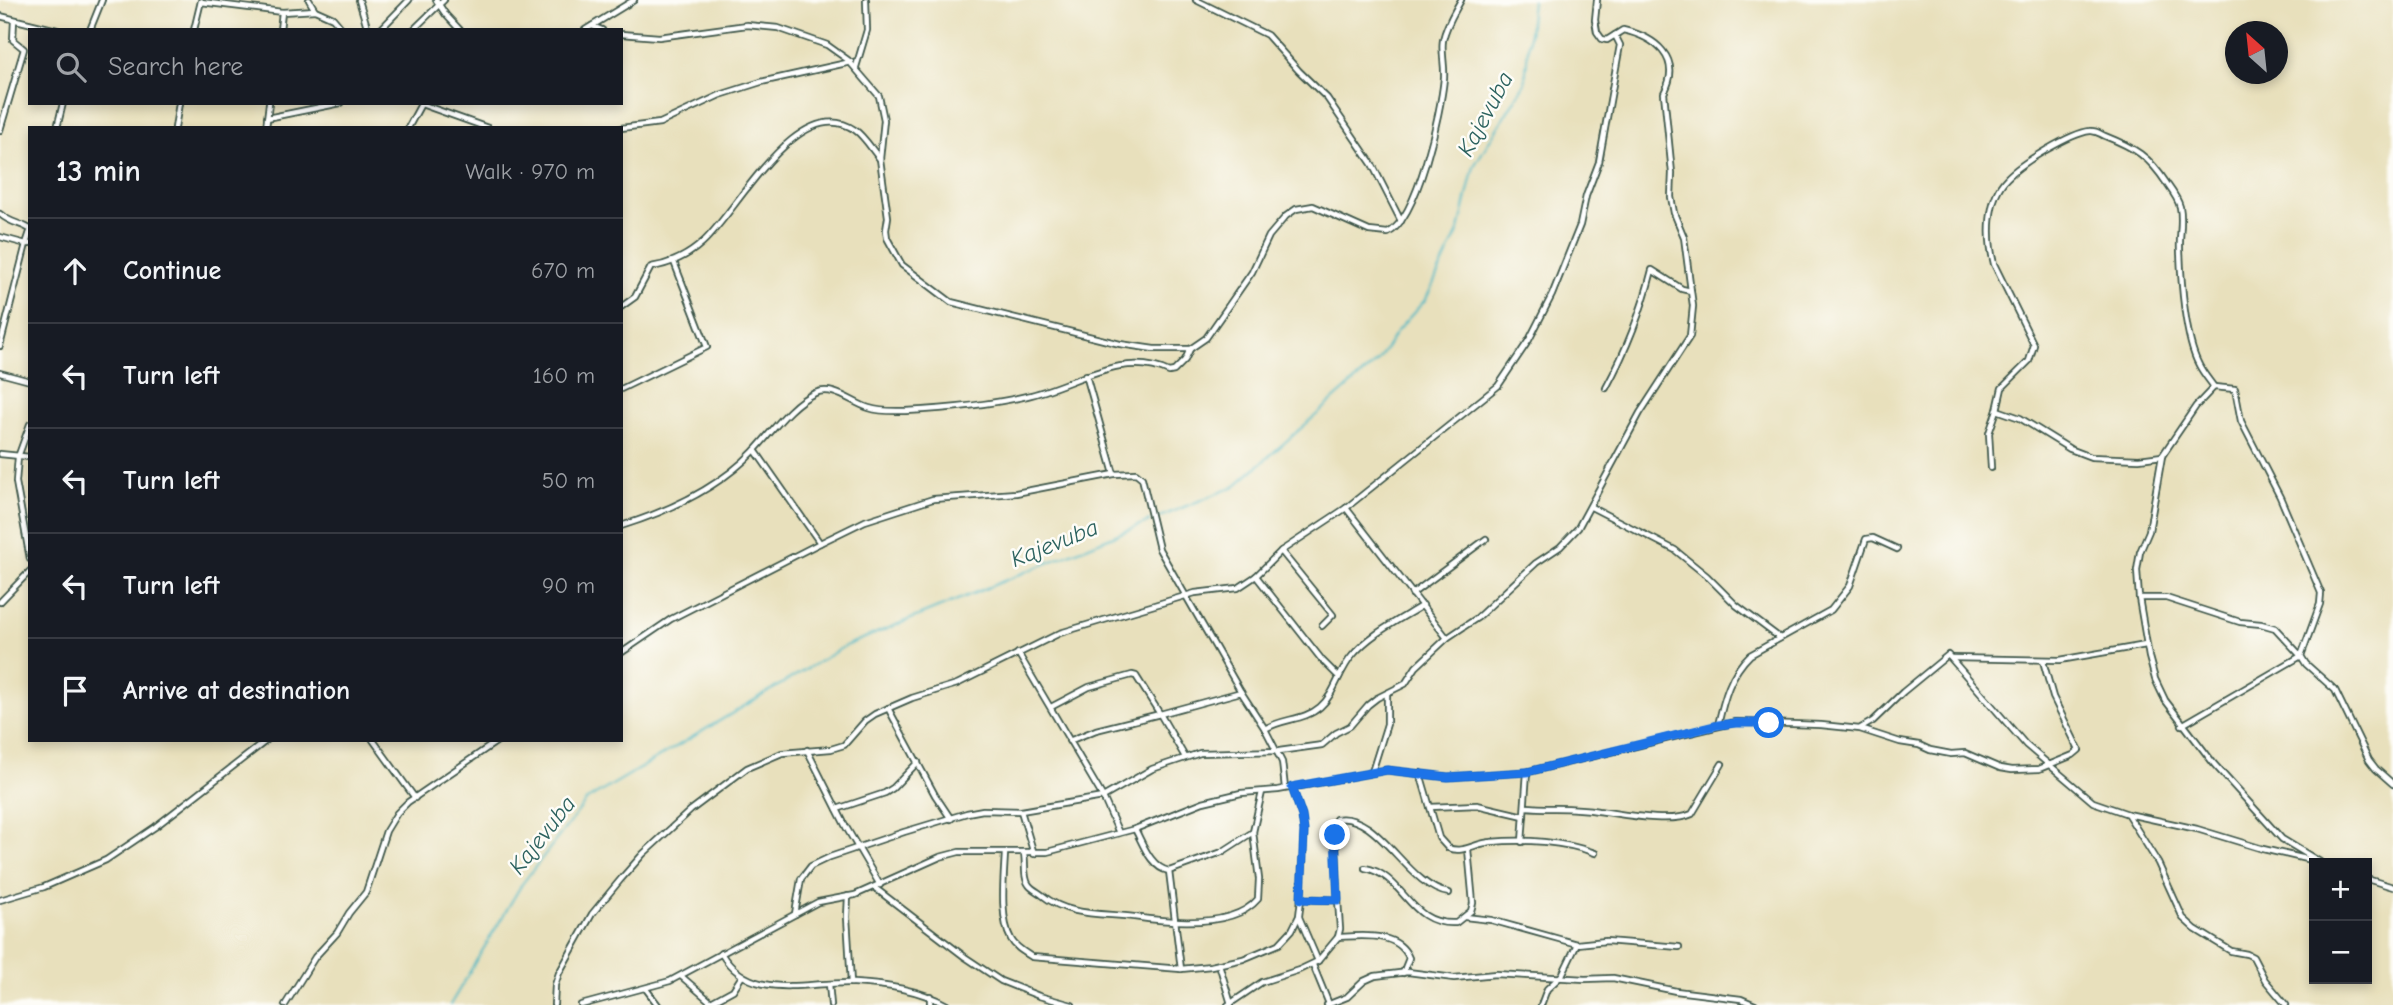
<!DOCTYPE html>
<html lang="en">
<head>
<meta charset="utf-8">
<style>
	:root { --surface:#171b24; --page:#20242c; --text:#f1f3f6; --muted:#9ea1a6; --line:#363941 }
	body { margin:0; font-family:"Comic Neue",sans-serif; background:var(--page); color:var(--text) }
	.controls { position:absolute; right:21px; bottom:21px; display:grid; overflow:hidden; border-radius:0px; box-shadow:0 4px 10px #0003 }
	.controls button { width:63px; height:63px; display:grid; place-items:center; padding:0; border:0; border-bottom:2px solid var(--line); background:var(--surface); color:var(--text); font:35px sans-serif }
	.compass { position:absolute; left:2225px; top:21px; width:63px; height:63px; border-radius:50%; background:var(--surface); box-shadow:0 4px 10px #0003; rotate:333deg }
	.stop { position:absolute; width:21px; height:21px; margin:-16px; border:5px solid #1a73e8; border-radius:50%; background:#fff }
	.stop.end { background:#1a73e8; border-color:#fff; box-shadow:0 2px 7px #0008 }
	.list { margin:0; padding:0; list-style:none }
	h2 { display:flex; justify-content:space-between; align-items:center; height:91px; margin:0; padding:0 28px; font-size:30px }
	h2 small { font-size:23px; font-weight:400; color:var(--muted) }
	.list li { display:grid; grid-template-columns:46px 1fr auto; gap:21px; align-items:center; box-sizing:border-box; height:105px; padding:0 28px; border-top:2px solid var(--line) }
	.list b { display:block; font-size:26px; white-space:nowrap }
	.list em { font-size:23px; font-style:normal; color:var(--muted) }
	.icon { flex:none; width:38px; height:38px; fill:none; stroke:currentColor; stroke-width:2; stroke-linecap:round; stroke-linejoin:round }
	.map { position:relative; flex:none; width:2393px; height:1005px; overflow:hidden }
	.search { position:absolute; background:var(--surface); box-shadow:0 4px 10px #0003; left:28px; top:28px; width:595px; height:77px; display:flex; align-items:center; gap:18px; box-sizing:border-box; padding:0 24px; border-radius:0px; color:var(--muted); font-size:26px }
	.panel { position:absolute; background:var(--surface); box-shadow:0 4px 10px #0003; left:28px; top:126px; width:595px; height:616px; border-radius:0px }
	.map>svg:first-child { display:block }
</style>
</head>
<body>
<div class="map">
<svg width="2393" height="1005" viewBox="0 0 2393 1005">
	<rect width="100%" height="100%" fill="#fdfcf7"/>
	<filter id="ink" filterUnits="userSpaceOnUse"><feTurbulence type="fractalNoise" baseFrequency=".0143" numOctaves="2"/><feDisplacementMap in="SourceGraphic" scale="14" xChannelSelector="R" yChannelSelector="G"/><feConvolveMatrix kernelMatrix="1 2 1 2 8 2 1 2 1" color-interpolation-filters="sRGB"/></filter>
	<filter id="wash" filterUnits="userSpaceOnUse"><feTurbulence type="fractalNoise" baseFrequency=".00686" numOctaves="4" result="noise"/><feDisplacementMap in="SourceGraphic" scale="28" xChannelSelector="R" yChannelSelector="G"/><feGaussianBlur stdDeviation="1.57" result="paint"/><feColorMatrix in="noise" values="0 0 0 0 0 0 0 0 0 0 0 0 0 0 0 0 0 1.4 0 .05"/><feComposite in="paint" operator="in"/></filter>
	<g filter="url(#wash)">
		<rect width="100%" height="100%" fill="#e8e0bc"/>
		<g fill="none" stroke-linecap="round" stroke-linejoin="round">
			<g stroke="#4ab7c4" stroke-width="2">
				<polyline points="1155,519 1235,486 1378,361 1397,331 1426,299 1459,230 1474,166 1525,83 1532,0"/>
				<polyline points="450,1005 522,884 587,800 845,646 1150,521"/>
			</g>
		</g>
	</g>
	<g filter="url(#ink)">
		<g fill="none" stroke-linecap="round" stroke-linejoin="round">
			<g stroke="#3d5548" stroke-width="8">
				<g id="street">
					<polyline points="359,0 368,30"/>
					<polyline points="436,0 446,15 460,30"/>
					<polyline points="1196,0 1267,35 1299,71 1327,98 1372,164 1401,221"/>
					<polyline points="201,2 282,12"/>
					<polyline points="315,10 333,18 343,30"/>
					<polyline points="0,16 57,30"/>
					<polyline points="592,26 602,30"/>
					<polyline points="90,30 102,0"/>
					<polyline points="194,30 201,1"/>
					<polyline points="280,30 282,12 315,10 309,0"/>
					<polyline points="380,30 409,0"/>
					<polyline points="413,30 444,0"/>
					<polyline points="585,30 634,0"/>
					<polyline points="621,34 659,37 747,25 778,28 827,45 848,60 879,96 884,120 880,159 888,217 886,230 887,238 902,265 951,302 1120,344 1154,349 1190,349"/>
					<polyline points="856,67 867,30 866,0"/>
					<polyline points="421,104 488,128"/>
					<polyline points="267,118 341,103"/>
					<polyline points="57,128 63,103"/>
					<polyline points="175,128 179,103"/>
					<polyline points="266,128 269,103"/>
					<polyline points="408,128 421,104"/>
					<polyline points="621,128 660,123 720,95 761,82 851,62"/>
					<polyline points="0,130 24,49 13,40 14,20"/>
					<path d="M0,214C12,224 18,222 30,229"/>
					<polyline points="30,232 26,244 30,244"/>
					<polyline points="0,237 26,244 0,346"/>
					<path d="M621,307L635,297L651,267C671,264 687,257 703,242C736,213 798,91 855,130C865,137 872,150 880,159"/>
					<polyline points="0,373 30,381"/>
					<polyline points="1086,375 1114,474 1136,473 1142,478 1159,549 1241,692 1265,729 1282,762 1285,788"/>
					<polyline points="2214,387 2235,389 2241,421 2280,497 2321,593 2320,604 2301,656 2306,664 2335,690 2369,760 2376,769 2393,784"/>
					<path d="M1606,388C1627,349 1641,314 1652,270L1682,289L1691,291"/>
					<polyline points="621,389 707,347 674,262"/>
					<path d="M1997,410L2002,388L2029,361L2034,345L1994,264C1987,237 1987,198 2007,178C2021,163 2071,133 2090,131C2096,130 2100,134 2105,136C2135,148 2149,156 2167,184C2172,191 2178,199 2180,207C2183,221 2179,236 2180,250C2181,281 2185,339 2199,365C2203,373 2209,380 2214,387L2196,406L2162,456L2149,531L2140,552L2137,570L2139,598L2149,657L2155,679L2165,700L2214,764L2282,839L2320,862"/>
					<polyline points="30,424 18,457 16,482 30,559"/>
					<polyline points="0,454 30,457"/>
					<polyline points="1991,468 1989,433 1997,410 2020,418 2070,449 2091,457 2139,459 2162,456"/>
					<polyline points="1591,507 1675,550 1707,576 1736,605 1780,638"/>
					<polyline points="1346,508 1447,638"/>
					<path d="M621,526C669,511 719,488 754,451C773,431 789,405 815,393C834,385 852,403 869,408C881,412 894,411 906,411C946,409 988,405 1027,396C1073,386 1123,349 1169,372L1174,371L1185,360L1190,349L1206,338L1252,272L1269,236L1286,216L1296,209L1313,206L1369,231L1388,233C1418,218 1441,111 1444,78C1445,65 1441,52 1443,40C1446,25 1454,13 1461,0"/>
					<polyline points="820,543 865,521 933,499 1016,493 1114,474"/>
					<polyline points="1281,551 1333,615 1322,626"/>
					<polyline points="1256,576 1322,660 1339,677"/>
					<polyline points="1412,594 1486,539"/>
					<polyline points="2139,598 2166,598 2240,622 2261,624 2275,628 2301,656 2182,725"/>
					<polyline points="0,602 30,571"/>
					<polyline points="621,653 671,619 820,543 755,450"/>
					<polyline points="1018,653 1103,797 1119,833"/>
					<polyline points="1952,658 2060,660 2146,645"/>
					<polyline points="1051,707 1089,687 1132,675 1136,676 1160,714 1241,692"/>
					<polyline points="888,708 935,795 951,819"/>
					<path d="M1718,725C1724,699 1730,674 1750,655L1831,610L1850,586L1866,539L1873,538L1897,549"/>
					<polyline points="1861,728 1873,721 1903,692 1948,655 2026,745 2093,802 2128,814 2197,829 2263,849 2315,861"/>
					<path d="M1265,729C1282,718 1304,721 1320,707C1335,694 1339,671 1352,656C1370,634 1399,620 1423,605"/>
					<polyline points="373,740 415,798"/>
					<polyline points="1069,741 1096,730 1160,714 1185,757"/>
					<polyline points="807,750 846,827 880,885"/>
					<polyline points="1372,772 1387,724 1387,695"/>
					<path d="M1420,773L1439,838L1448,848C1463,854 1475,843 1491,842C1524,839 1564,841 1595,853"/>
					<polyline points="1430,807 1477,805 1524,816"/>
					<path d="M1526,807C1550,809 1574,807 1598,811C1622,814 1670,824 1692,814L1722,764"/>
					<polyline points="837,809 885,793 893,788 918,762"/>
					<polyline points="1021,811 1034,854"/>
					<polyline points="2128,815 2158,863 2183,918 2195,929 2231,951 2247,954 2253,957 2265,980 2286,1005"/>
					<path d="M1135,829C1143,844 1151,868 1169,871L1222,852L1253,832"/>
					<polyline points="1522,842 1527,772"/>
					<path d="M1005,853C1004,876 999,918 1011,939C1015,947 1024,952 1032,957L1181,969L1211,966L1243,959L1279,944L1292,930L1299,916L1301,899L1304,831L1302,816L1292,787"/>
					<path d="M1024,854C1026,863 1023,878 1029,885C1032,889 1038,892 1042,895C1069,917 1102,913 1134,917C1168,922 1233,929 1258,899L1259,879L1253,832L1262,792"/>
					<path d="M1365,868C1405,875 1408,926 1456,923L1471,911L1473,903L1468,849"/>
					<polyline points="1169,871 1181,969"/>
					<polyline points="2367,879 2393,887"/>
					<polyline points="875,888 965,957 1001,981 1039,996 1072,1005"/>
					<polyline points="848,896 847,917 851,983"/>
					<polyline points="0,900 44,887 106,860 155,827 267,740"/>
					<path d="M1338,900L1335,822L1336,819C1379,811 1407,887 1449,893"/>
					<path d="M795,914L801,879L811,866L830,857L904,832L967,813L983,810L1021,811L1103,797L1152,769L1200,753L1279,751L1322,745L1336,733L1350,726L1368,705L1377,698L1405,684L1416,667L1447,638L1477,618L1536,563L1560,547L1578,528L1640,413L1690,336L1693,306L1691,291L1684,237L1674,213L1671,197L1672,173L1664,93C1683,58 1655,37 1623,30L1615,35"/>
					<polyline points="1299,917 1318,961"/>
					<polyline points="1465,917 1491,920 1577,944 1606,941 1679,947"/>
					<path d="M1338,937C1362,936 1398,931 1409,958L1403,973"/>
					<path d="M721,953C751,1003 806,981 854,983C886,985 918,989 947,1005"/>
					<polyline points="1219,964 1231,1004"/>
					<polyline points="1313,965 1329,1004"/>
					<polyline points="681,976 711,1002 733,990 742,976"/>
					<polyline points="829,984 831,1005"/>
					<polyline points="646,989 658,1005"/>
					<polyline points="285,1005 315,957 337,933 349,913 366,892 386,831 397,813 408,802 499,740"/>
					<polyline points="554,1005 555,985 559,973 592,914 621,879 643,854 691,810 747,768 782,753 831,749 844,745 865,721 875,714 912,698 957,684 1060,633 1195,593 1238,588 1256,576 1281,551 1346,508 1498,386 1529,340 1552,295 1580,225 1586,196 1599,162 1620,45 1615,35 1607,40 1602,39 1597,32 1595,20 1597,0"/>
					<polyline points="581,1005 670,981 818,902 855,895 940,857 959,852 1047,852 1135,829 1203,802 1241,793 1278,790 1387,770 1448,777 1527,772 1736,722 1821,725 1860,729 1900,742 1919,745 1930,750 1951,754 1965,753 2000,768 2012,770 2039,769 2073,755 2079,750 2053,697 2043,661"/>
					<polyline points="930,1005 930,996"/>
					<polyline points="1228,1005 1262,982 1299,970 1318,961 1338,937 1340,929 1338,900 1301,899"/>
					<polyline points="1327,1005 1347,997 1364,981 1375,976 1408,972 1454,978 1496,974 1585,979 1613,978 1676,991 1741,999 1755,1005"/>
					<polyline points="1541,1005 1547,989 1562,975 1577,944"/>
				</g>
			</g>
			<use href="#street" stroke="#fff" stroke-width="4.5"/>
		</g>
	</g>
	<g fill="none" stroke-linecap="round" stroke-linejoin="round" filter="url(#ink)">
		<polyline stroke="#1a73e8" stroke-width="9" points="1335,835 1338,900 1301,899 1304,831 1302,816 1292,787 1387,770 1448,777 1527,772 1718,725 1736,723 1769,723"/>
	</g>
	<g text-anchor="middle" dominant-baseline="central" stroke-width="5" stroke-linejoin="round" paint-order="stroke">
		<g font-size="24" font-style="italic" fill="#2c625f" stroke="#fdfcf7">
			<text transform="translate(1485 114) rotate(-62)">Kajevuba</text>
			<text transform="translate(1054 543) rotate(-22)">Kajevuba</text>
			<text transform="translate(542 835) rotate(-52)">Kajevuba</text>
		</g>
	</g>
</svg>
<div class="controls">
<button>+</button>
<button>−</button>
</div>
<svg class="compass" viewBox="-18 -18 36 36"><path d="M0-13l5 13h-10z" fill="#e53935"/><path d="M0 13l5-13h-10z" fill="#9ea1a6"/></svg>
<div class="stop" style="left:1769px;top:723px"></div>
<div class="stop end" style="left:1335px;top:835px"></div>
<div class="search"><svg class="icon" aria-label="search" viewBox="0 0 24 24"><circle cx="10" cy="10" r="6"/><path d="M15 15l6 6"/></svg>Search here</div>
<section class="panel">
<h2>13 min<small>Walk · 970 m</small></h2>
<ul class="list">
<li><svg class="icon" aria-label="ahead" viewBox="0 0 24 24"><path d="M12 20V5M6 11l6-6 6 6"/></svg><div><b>Continue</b></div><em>670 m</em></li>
<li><svg class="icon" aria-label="left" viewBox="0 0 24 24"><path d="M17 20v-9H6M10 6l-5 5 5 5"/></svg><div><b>Turn left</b></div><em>160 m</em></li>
<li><svg class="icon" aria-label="left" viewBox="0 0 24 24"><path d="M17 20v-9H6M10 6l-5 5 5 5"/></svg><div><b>Turn left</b></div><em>50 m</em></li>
<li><svg class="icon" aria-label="left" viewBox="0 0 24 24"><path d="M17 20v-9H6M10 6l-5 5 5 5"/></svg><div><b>Turn left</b></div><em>90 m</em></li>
<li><svg class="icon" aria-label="arrive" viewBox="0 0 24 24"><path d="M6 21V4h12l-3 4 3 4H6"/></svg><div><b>Arrive at destination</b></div></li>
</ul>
</section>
</div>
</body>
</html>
